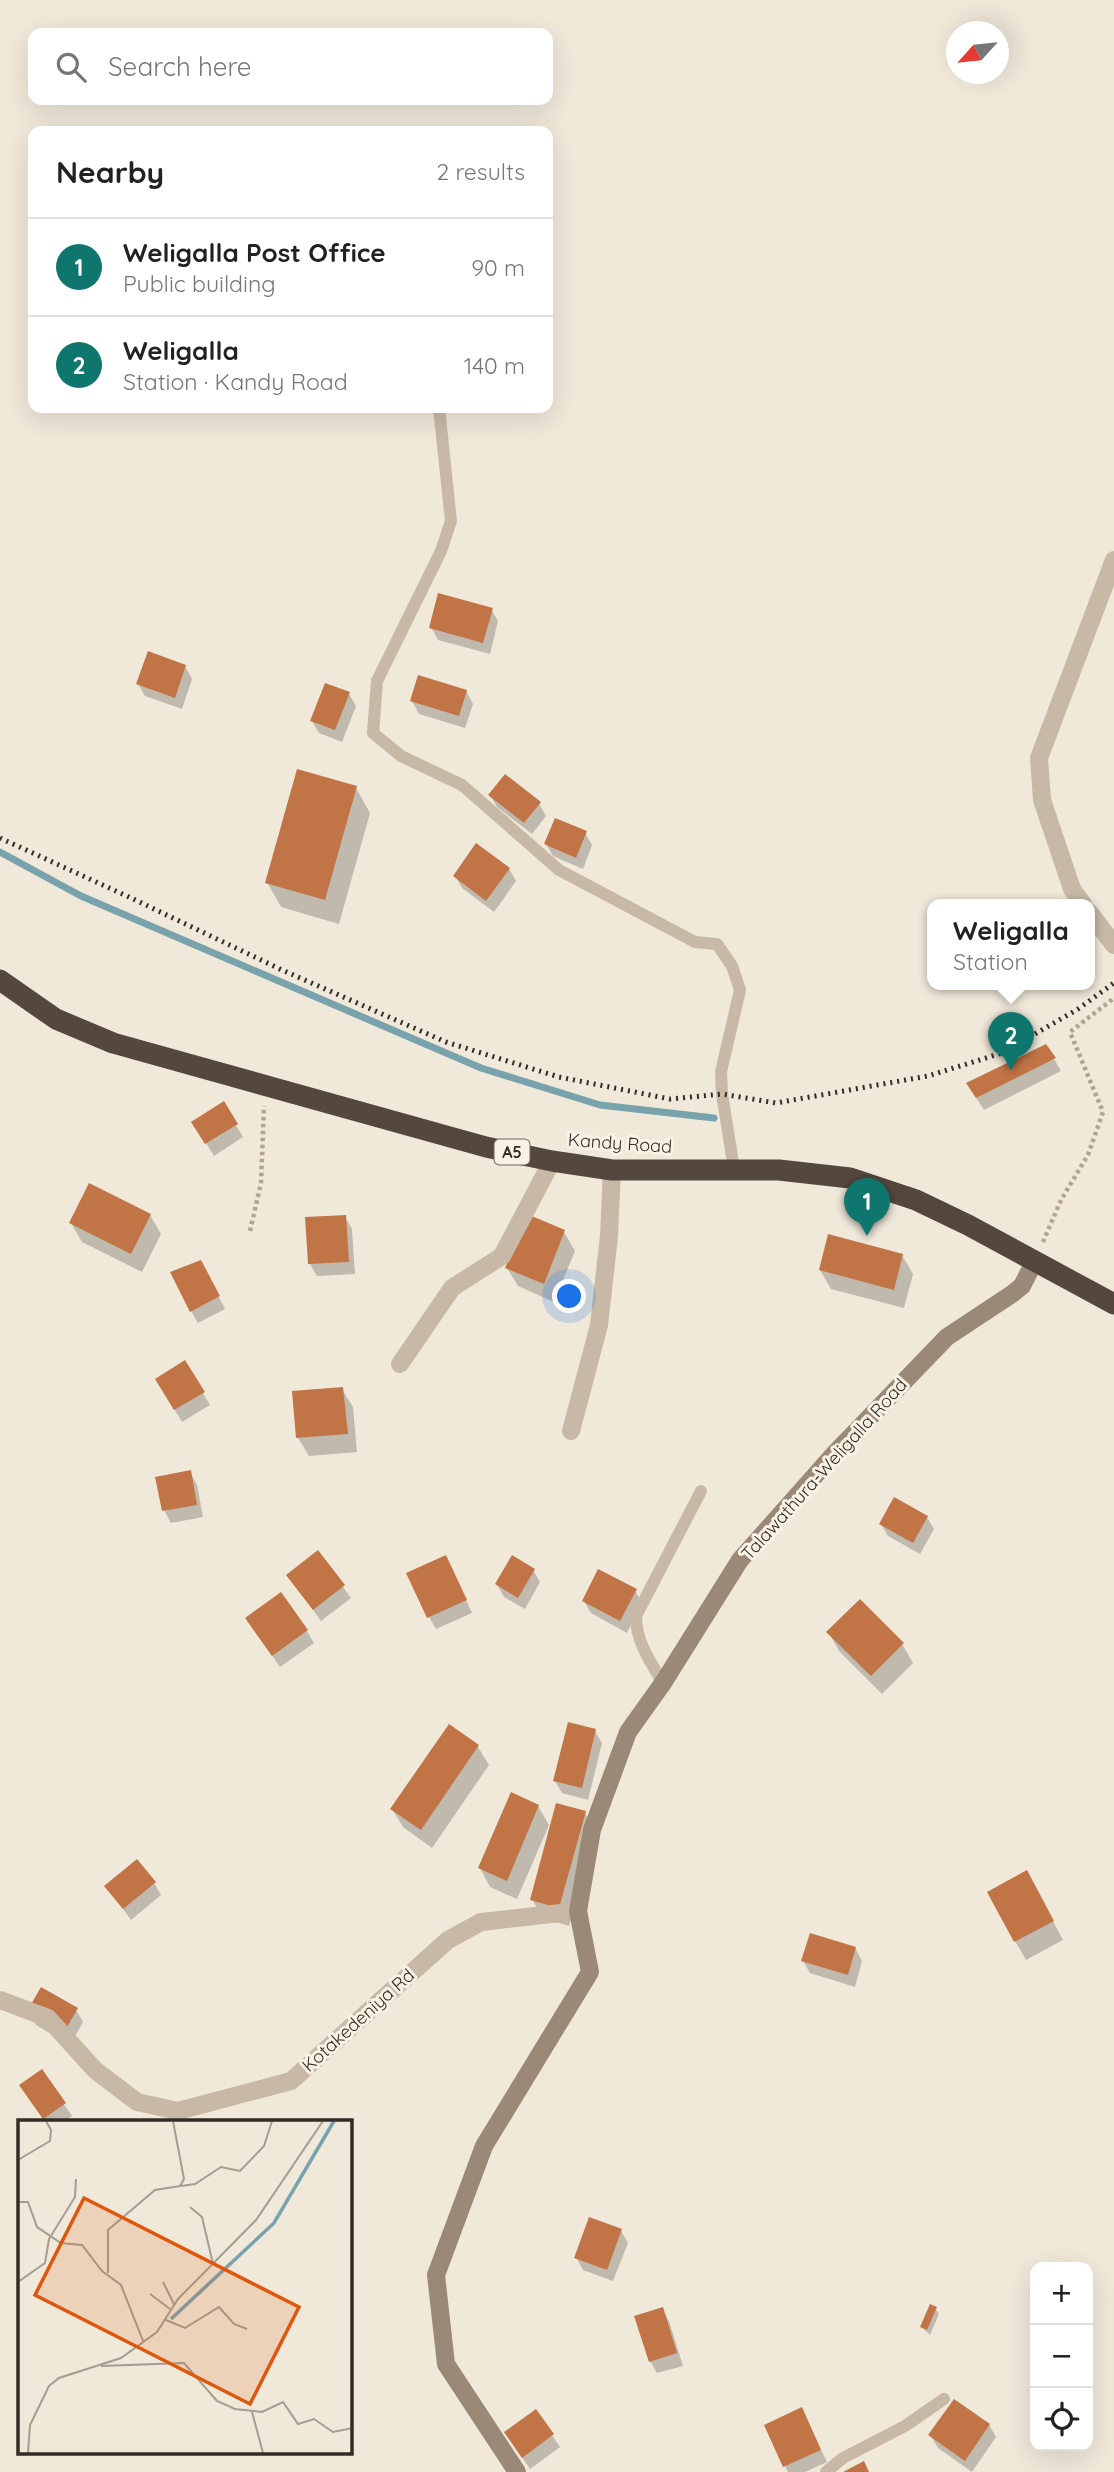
<!DOCTYPE html>
<html lang="en">
<head>
<meta charset="utf-8">
<style>
	:root { --surface:#fff; --page:#f2f2f2; --text:#222; --muted:#767676; --line:#e0e0e0; --accent:#0f766e }
	body { margin:0; font-family:Quicksand,sans-serif; background:var(--page); color:var(--text) }
	.controls { position:absolute; right:21px; bottom:21px; display:grid; overflow:hidden; border-radius:14px; box-shadow:0 7px 28px #0002 }
	.controls button { width:63px; height:63px; display:grid; place-items:center; padding:0; border:0; border-bottom:2px solid var(--line); background:var(--surface); color:var(--text); font:35px sans-serif }
	.compass { position:absolute; left:946px; top:21px; width:63px; height:63px; border-radius:50%; background:var(--surface); box-shadow:0 7px 28px #0002; rotate:243deg }
	.you { position:absolute; left:570px; top:1297px; width:24px; height:24px; margin:-18px; border:5px solid #fff; border-radius:50%; background:#1a73e8; box-shadow:0 0 0 10px #1a73e833 }
	.badge { display:grid; place-items:center; width:46px; height:46px; border-radius:50%; background:var(--accent); color:#fff; font-size:23px; font-weight:700 }
	.pin { position:absolute; translate:-50% -58px; filter:drop-shadow(0 2px 4px #0008) }
	.pin::after { content:''; position:absolute; top:37px; width:24px; height:21px; background:inherit; clip-path:polygon(0 0,100% 0,50% 100%) }
	.popup { position:absolute; left:927px; top:899px; width:168px; height:91px; box-sizing:border-box; display:grid; place-content:center; border-radius:14px; background:var(--surface); filter:drop-shadow(0 2px 5px #0005); font-size:23px; white-space:nowrap; color:var(--muted) }
	.popup b { font-size:26px; color:var(--text) }
	.popup::after { content:''; position:absolute; left:50%; top:100%; margin-left:-14px; border:14px solid transparent; border-top-color:var(--surface) }
	.list { margin:0; padding:0; list-style:none }
	h2 { display:flex; justify-content:space-between; align-items:center; height:91px; margin:0; padding:0 28px; font-size:30px }
	h2 small { font-size:23px; font-weight:400; color:var(--muted) }
	.list li { display:grid; grid-template-columns:46px 1fr auto; gap:21px; align-items:center; box-sizing:border-box; height:98px; padding:0 28px; border-top:2px solid var(--line) }
	.list b { display:block; font-size:26px; white-space:nowrap }
	.list p { margin:0; font-size:23px; white-space:nowrap; color:var(--muted) }
	.list em { font-size:23px; font-style:normal; color:var(--muted) }
	.icon { flex:none; width:38px; height:38px; fill:none; stroke:currentColor; stroke-width:2; stroke-linecap:round; stroke-linejoin:round }
	.map { position:relative; flex:none; width:1114px; height:2472px; overflow:hidden }
	.search { position:absolute; background:var(--surface); box-shadow:0 7px 28px #0002; left:28px; top:28px; width:525px; height:77px; display:flex; align-items:center; gap:18px; box-sizing:border-box; padding:0 24px; border-radius:14px; color:var(--muted); font-size:26px }
	.panel { position:absolute; background:var(--surface); box-shadow:0 7px 28px #0002; left:28px; top:126px; width:525px; height:287px; border-radius:14px }
	.map>svg:first-child { display:block }
</style>
</head>
<body>
<div class="map">
<svg width="1114" height="2472" viewBox="0 0 1114 2472">
	<rect width="100%" height="100%" fill="#f0e8d9"/>
	<g fill="#0003">
		<polygon points="491,609 498,621 490,654 438,640 431,627"/>
		<polygon points="185,666 192,679 182,709 145,696 138,684"/>
		<polygon points="466,691 473,704 465,728 419,714 412,701"/>
		<polygon points="349,694 356,706 342,742 319,733 312,721"/>
		<polygon points="356,788 370,813 339,924 281,907 267,882"/>
		<polygon points="490,795 539,804 546,816 532,834 497,807"/>
		<polygon points="585,833 592,845 583,869 553,856 546,844"/>
		<polygon points="509,869 516,881 494,912 462,888 455,876"/>
		<polygon points="1054,1059 1061,1071 984,1110 975,1096"/>
		<polygon points="223,1104 243,1137 214,1156 193,1122"/>
		<polygon points="150,1215 161,1234 142,1272 82,1242 71,1223"/>
		<polygon points="345,1217 352,1229 355,1274 317,1276 310,1264"/>
		<polygon points="564,1232 575,1251 554,1302 518,1286 507,1268"/>
		<polygon points="902,1255 913,1274 904,1308 831,1289 820,1270"/>
		<polygon points="207,1274 225,1309 198,1323 191,1311"/>
		<polygon points="185,1363 210,1405 182,1422 157,1380"/>
		<polygon points="342,1389 353,1407 357,1452 309,1456 298,1438"/>
		<polygon points="190,1472 197,1485 203,1517 171,1523 164,1510"/>
		<polygon points="927,1517 934,1529 920,1554 888,1536 881,1524"/>
		<polygon points="318,1552 351,1598 321,1621 288,1575"/>
		<polygon points="452,1569 472,1613 436,1629 429,1617"/>
		<polygon points="533,1570 540,1582 525,1609 504,1597 497,1584"/>
		<polygon points="635,1590 642,1603 627,1633 591,1613 584,1601"/>
		<polygon points="247,1619 307,1631 314,1643 280,1667"/>
		<polygon points="829,1633 902,1644 913,1663 882,1694 839,1651"/>
		<polygon points="449,1726 478,1747 489,1765 432,1848 403,1827 392,1809"/>
		<polygon points="595,1731 602,1743 588,1800 562,1793 555,1781"/>
		<polygon points="538,1806 549,1825 517,1899 490,1887 480,1868"/>
		<polygon points="585,1813 595,1831 569,1926 543,1918 532,1899"/>
		<polygon points="154,1883 161,1895 131,1920 107,1887"/>
		<polygon points="1037,1891 1063,1940 1026,1960 1015,1941"/>
		<polygon points="855,1948 862,1961 855,1987 810,1973 803,1961"/>
		<polygon points="76,2010 83,2022 70,2045 36,2025 28,2013"/>
		<polygon points="41,2071 72,2116 64,2122 46,2122 28,2098"/>
		<polygon points="621,2231 628,2243 613,2281 583,2270 576,2257"/>
		<polygon points="662,2309 669,2321 683,2366 657,2373 650,2361"/>
		<polygon points="936,2309 939,2314 930,2335 922,2327"/>
		<polygon points="536,2412 560,2447 530,2469 506,2433"/>
		<polygon points="808,2422 827,2462 805,2472 788,2472 785,2466"/>
		<polygon points="989,2425 996,2437 972,2472 938,2448 931,2436"/>
	</g>
	<g fill="none" stroke-linecap="round" stroke-linejoin="round">
		<polyline stroke="#79a3ac" stroke-width="7" points="0,852 81,896 481,1068 600,1105 714,1118"/>
	</g>
	<g fill="#c17446">
		<polygon points="438,593 493,608 483,643 429,628"/>
		<polygon points="148,651 186,665 175,698 136,684"/>
		<polygon points="418,675 467,690 459,716 410,701"/>
		<polygon points="325,683 350,692 335,730 310,721"/>
		<polygon points="297,769 357,786 325,900 265,883"/>
		<polygon points="505,774 541,802 524,823 488,795"/>
		<polygon points="555,818 587,831 576,858 544,844"/>
		<polygon points="476,843 510,868 486,901 453,876"/>
		<polygon points="1046,1044 1056,1058 976,1098 966,1083"/>
		<polygon points="224,1101 238,1124 205,1144 191,1122"/>
		<polygon points="89,1183 151,1214 131,1254 69,1223"/>
		<polygon points="527,1214 565,1230 544,1284 505,1268"/>
		<polygon points="346,1215 349,1262 308,1264 305,1217"/>
		<polygon points="828,1234 903,1254 894,1290 819,1270"/>
		<polygon points="201,1260 220,1296 190,1312 170,1272"/>
		<polygon points="185,1360 205,1392 174,1410 155,1379"/>
		<polygon points="343,1387 348,1434 296,1438 292,1391"/>
		<polygon points="191,1470 197,1505 162,1511 155,1477"/>
		<polygon points="894,1497 928,1516 913,1543 879,1524"/>
		<polygon points="318,1550 345,1585 313,1610 286,1575"/>
		<polygon points="446,1555 467,1600 427,1618 406,1573"/>
		<polygon points="512,1555 535,1569 518,1598 495,1584"/>
		<polygon points="598,1569 637,1589 620,1621 582,1601"/>
		<polygon points="281,1592 308,1630 272,1656 245,1618"/>
		<polygon points="860,1599 904,1643 871,1676 826,1632"/>
		<polygon points="568,1722 596,1729 582,1788 553,1781"/>
		<polygon points="449,1724 479,1745 421,1830 390,1809"/>
		<polygon points="511,1792 539,1805 507,1881 478,1868"/>
		<polygon points="556,1803 586,1811 559,1908 530,1900"/>
		<polygon points="137,1859 156,1882 123,1909 104,1886"/>
		<polygon points="1027,1870 1054,1921 1014,1942 987,1892"/>
		<polygon points="810,1933 856,1947 848,1975 801,1961"/>
		<polygon points="41,1987 78,2008 63,2034 26,2013"/>
		<polygon points="42,2069 66,2103 43,2119 19,2085"/>
		<polygon points="589,2217 622,2229 607,2270 574,2258"/>
		<polygon points="930,2304 937,2307 927,2330 920,2327"/>
		<polygon points="663,2307 677,2353 649,2362 634,2316"/>
		<polygon points="954,2399 990,2424 965,2461 928,2435"/>
		<polygon points="802,2407 821,2450 783,2467 764,2425"/>
		<polygon points="536,2409 554,2434 522,2458 504,2432"/>
		<polygon points="864,2461 869,2472 843,2472"/>
	</g>
	<g fill="none" stroke-linecap="round" stroke-linejoin="round">
		<g stroke="#b3a390" stroke-width="4.5" stroke-dasharray="3.5 3.5" stroke-linecap="butt">
			<polyline points="250,1231 261,1183 264,1106"/>
			<polyline points="1043,1242 1061,1200 1088,1155 1103,1112 1070,1032 1114,998"/>
		</g>
		<g stroke="#c7b9a6" stroke-width="12">
			<polyline points="439,408 451,521 441,551 377,681 373,733 401,756 462,785 559,870 695,942 717,944 732,966 740,990 721,1072 722,1094 734,1169"/>
			<path d="M663,1683C650,1661 636,1642 636,1616L701,1491"/>
			<polyline points="826,2472 843,2458 905,2426 944,2399"/>
		</g>
		<g stroke="#c7b9a6" stroke-width="18">
			<polyline points="1083,904 1072,889 1042,800 1039,758 1114,560"/>
			<polyline points="1090,913 1114,945"/>
			<polyline points="400,1364 452,1288 502,1256 552,1161"/>
			<polyline points="571,1431 599,1325 609,1236 612,1170"/>
			<polyline points="0,2000 48,2018 95,2070 137,2102 178,2111 291,2081 448,1940 481,1922 578,1911"/>
		</g>
		<polyline stroke="#9b8977" stroke-width="18" points="517,2472 446,2364 436,2275 484,2146 590,1972 578,1911 592,1830 628,1732 663,1683 740,1560 835,1453 947,1337 1012,1294 1022,1286 1034,1262"/>
		<polyline stroke="#54483e" stroke-width="21" points="0,980 56,1019 113,1043 486,1147 552,1161 612,1170 779,1170 850,1178 916,1200 968,1225 1114,1304"/>
		<polyline stroke="#332c26" stroke-width="5" stroke-dasharray="2 5" stroke-linecap="butt" points="0,838 129,897 282,970 446,1042 559,1077 670,1099 722,1094 776,1103 928,1076 1002,1053 1078,1009 1114,983"/>
	</g>
	<g text-anchor="middle" dominant-baseline="central" stroke-width="6" stroke-linejoin="round" paint-order="stroke">
		<rect fill="#f8f2e5" stroke="#6e675f" stroke-width="2" x="494.5" y="1139.5" width="35" height="25" rx="5"/>
		<g font-size="16" font-weight="bold" fill="#332c26">
			<text x="512" y="1152">A5</text>
		</g>
		<g font-size="18" fill="#332c26" stroke="#f8f2e5">
			<text transform="translate(620 1143) rotate(4)">Kandy Road</text>
			<text transform="translate(824 1469) rotate(-48)">Talawathura-Weligalla Road</text>
			<text transform="translate(358 2020) rotate(-42)">Kotakedeniya Rd</text>
		</g>
	</g>
	<g transform="translate(18 2120)">
		<rect width="334" height="334" fill="#f0e8d9"/>
		<path fill="none" stroke="#79a3ac" stroke-width="3.5" d="M153,199L256,103L316,1"/>
		<path fill="none" stroke="#a49d91" stroke-width="2" d="M0,40L32,21L33,10L28,1M163,66L177,64L203,47L222,51L246,26L254,1M0,82H10L19,107L43,123L64,125L84,151L103,165L125,221M172,87L184,97L195,144M90,153V110L137,70L162,66L166,59L155,1M0,162L27,143L31,119L57,77L58,59M145,162L156,184M132,174L152,189M148,200L167,208L201,187L216,204L229,209M83,246L166,243L199,281L217,289L244,292L265,282L280,304L296,299L315,312L335,308M234,292L245,333M10,333L12,305L31,266L41,258L103,238L139,212L160,179L238,100L305,1"/>
		<path fill="#df570d" fill-opacity="0.15" stroke="#df570d" stroke-width="3.5" d="M66,78L281,187L232,284L17,175Z"/>
		<rect width="334" height="334" fill="none" stroke="#332c26" stroke-width="3.5"/>
	</g>
</svg>
<div class="controls">
<button>+</button>
<button>−</button>
<button><svg class="icon" aria-label="locate" viewBox="0 0 24 24"><circle cx="12" cy="12" r="6"/><path d="M12 2v4M12 18v4M2 12h4M18 12h4"/></svg></button>
</div>
<svg class="compass" viewBox="-18 -18 36 36"><path d="M0-13l5 13h-10z" fill="#e53935"/><path d="M0 13l5-13h-10z" fill="#767676"/></svg>
<div class="you"></div>
<div class="pin badge" style="left:867px;top:1236px">1</div>
<div class="pin badge" style="left:1011px;top:1070px">2</div>
<div class="popup"><b>Weligalla</b>Station</div>
<div class="search"><svg class="icon" aria-label="search" viewBox="0 0 24 24"><circle cx="10" cy="10" r="6"/><path d="M15 15l6 6"/></svg>Search here</div>
<section class="panel">
<h2>Nearby<small>2 results</small></h2>
<ul class="list">
<li><span class="badge">1</span><div><b>Weligalla Post Office</b><p>Public building</p></div><em>90 m</em></li>
<li><span class="badge">2</span><div><b>Weligalla</b><p>Station · Kandy Road</p></div><em>140 m</em></li>
</ul>
</section>
</div>
</body>
</html>
